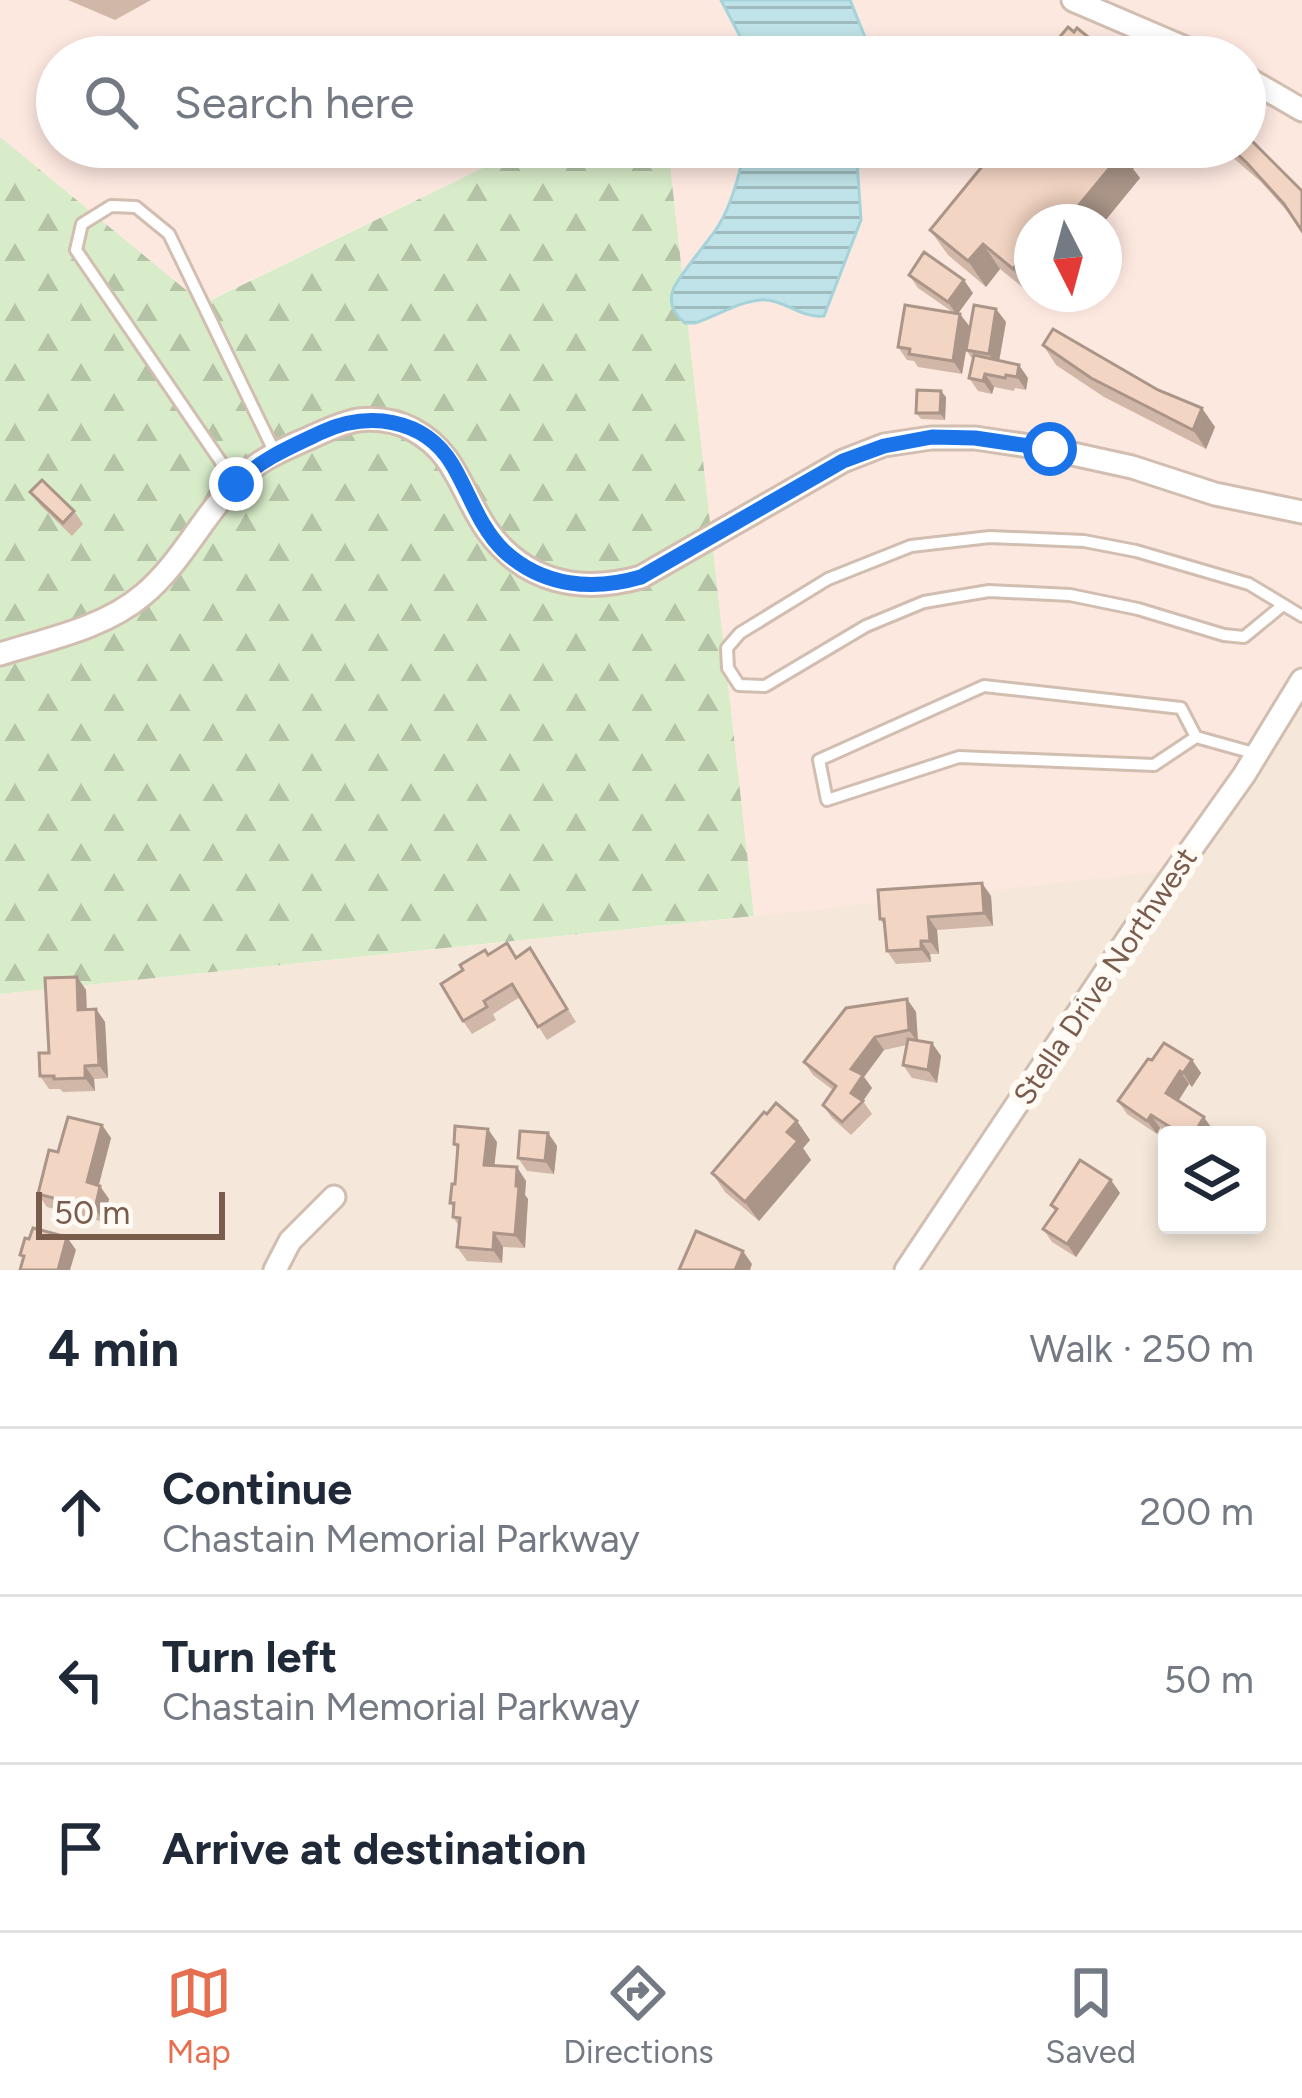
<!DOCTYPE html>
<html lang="en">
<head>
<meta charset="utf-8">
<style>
	:root { --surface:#fff; --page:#f6f6f7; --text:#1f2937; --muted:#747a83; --line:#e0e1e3; --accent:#e76f51 }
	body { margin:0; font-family:Figtree,sans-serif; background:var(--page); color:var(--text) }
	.controls { position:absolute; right:36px; bottom:36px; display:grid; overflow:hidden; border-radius:12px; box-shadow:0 6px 18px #0003 }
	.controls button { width:108px; height:108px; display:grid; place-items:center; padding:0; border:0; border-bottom:3px solid var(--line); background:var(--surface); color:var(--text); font:60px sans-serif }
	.compass { position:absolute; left:1014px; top:204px; width:108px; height:108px; border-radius:50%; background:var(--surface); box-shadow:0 6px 18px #0003; rotate:174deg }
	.scale { position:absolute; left:36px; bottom:30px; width:189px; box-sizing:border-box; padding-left:12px; border:6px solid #7a5c4d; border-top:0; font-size:33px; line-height:42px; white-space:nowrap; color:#7a5c4d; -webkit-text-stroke:9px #fffaf3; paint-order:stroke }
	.stop { position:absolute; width:36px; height:36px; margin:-27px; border:9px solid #1a73e8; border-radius:50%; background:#fff }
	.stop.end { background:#1a73e8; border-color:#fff; box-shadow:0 3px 12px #0008 }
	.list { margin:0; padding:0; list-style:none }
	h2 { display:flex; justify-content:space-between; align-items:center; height:156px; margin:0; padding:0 48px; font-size:51px }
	h2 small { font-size:39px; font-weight:400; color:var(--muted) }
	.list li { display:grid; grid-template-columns:78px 1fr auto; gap:36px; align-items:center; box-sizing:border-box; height:168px; padding:0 48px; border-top:3px solid var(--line) }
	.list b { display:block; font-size:45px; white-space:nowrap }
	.list p { margin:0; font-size:39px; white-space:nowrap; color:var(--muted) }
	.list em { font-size:39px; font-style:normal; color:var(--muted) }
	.icon { flex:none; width:66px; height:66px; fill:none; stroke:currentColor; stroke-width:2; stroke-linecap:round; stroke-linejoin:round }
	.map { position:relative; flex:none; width:1302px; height:1270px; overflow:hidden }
	.search { position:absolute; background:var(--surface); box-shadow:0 6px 18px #0003; left:36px; right:36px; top:36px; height:132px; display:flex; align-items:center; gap:30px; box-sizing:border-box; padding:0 42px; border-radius:66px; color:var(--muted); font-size:45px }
	.sheet { height:660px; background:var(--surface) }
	nav { display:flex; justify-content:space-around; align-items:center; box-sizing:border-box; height:168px; border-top:3px solid var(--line); background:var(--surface); font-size:33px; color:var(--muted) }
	nav a { display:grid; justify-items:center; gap:6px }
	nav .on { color:var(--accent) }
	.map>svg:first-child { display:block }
</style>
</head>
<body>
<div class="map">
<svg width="1302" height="1270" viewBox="0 0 1302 1270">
	<defs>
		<pattern id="forest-firs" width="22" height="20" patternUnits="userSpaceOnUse" patternTransform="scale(3)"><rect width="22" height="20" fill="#d8ecc9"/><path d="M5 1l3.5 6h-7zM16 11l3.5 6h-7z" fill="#b4c2a5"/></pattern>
		<pattern id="water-rules" width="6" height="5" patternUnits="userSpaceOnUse" patternTransform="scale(3)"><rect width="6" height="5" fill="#bfe3e8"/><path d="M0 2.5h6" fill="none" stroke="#a0bbbe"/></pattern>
	</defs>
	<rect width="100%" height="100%" fill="#fdf6ec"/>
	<path fill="#f5e8da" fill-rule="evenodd" d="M1302,687V1270H0V994L756,916ZM1167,1135H1257V1225H1167Z"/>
	<path fill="#fde8e0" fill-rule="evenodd" d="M0,0H1302V687L1186,869L754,916L668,147H1245V57H57V147H526L202,304L0,137ZM1032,222H1104V294H1032Z"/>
	<polygon fill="url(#forest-firs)" points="0,137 203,304 526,147 668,147 754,916 0,994"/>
	<g fill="url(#water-rules)" stroke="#a5d3da" stroke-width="3">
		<polygon points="721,0 850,0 873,57 746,57 742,40"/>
		<path d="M746,147H856L861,220L824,316C801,319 783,298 760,300C738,302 716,316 695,323H685C675,315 668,304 673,290C677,278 707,243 717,228C732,205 739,174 746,147Z"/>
	</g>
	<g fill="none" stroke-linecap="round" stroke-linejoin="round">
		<g stroke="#d1beb0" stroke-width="16">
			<g id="lane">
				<polyline points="236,484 76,250 82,224 111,206 136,207 169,234 275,453"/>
				<polyline points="1283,605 1244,637 1224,635 1138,609 1070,595 989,591 924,602 866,626 765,686 739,685 728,668 727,648 740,633 828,579 911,546 990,537 1084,541 1136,551 1249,584 1302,616"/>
				<polyline points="1196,737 1181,708 984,686 819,760 827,800 959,757 1154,765 1196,737 1257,754"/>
			</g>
		</g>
		<g stroke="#d1beb0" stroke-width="27">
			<g id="street">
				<polyline points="1073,0 1206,57"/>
				<polyline points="1245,77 1302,110"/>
				<path d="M0,654C48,639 104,628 143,595C186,559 207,505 250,470C267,456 287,448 307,439C323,432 340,423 358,420C376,418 396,421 412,429C457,453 460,491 487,530C525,583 581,594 641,577L843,461L884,445L931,438H975L1050,449L1132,467L1215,494L1302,512"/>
				<polyline points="275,1270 290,1241 334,1197"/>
				<polyline points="906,1270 1133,931 1244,775 1302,680"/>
			</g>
		</g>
		<use href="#lane" stroke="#fff" stroke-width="10"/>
		<use href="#street" stroke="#fff" stroke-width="21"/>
	</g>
	<g fill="#d1b7a8">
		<polygon points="68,0 151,0 115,20"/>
		<polygon points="1225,147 1245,147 1295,220 1261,182 1231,156"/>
		<polygon points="1133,169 1140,178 1104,222 1032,222 1031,294 1000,269 986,287 948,255 930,230"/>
		<polygon points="909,275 973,293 958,313 970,327 962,374 918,367 914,361 907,360 898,347 954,313 918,288"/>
		<polygon points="996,309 1006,322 999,361 1028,378 1026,390 1015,388 1014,391 994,387 992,394 978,391 969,378 973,360 966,350"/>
		<polygon points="1043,345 1215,427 1206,449 1104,397 1056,365"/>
		<polygon points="946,397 945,420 921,419 916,413"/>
		<polygon points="30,492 74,511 83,524 72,536 40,505"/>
		<polygon points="991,896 993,926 937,930 939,954 930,954 931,962 896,964 887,951 885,926 880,919"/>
		<polygon points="530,948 576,1022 547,1040 520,997 493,1014 496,1020 472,1034 463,1021 488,955 517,957"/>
		<polygon points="77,977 86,990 87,1010 96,1009 105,1022 108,1078 94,1079 95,1091 63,1092 60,1089 49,1089 40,1076"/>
		<polygon points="907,999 916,1012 918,1041 932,1043 941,1056 937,1083 912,1078 903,1065 907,1045 884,1050 864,1077 872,1088 863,1101 872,1114 851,1135 832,1118 823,1105 833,1090 813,1075 804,1062"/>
		<polygon points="1192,1060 1201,1073 1192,1087 1189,1084 1178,1101 1213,1130 1210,1135 1171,1135 1160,1128 1157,1134 1127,1114 1118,1101"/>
		<polygon points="767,1114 797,1121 810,1140 803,1148 811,1160 759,1221 725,1192 712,1173"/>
		<polygon points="102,1125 111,1138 98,1186 109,1199 104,1222 47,1207 38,1194 58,1152"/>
		<polygon points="548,1133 557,1146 554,1174 527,1171 518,1158"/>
		<polygon points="497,1142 494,1166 526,1181 525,1195 528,1199 525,1248 503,1247 502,1263 467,1261 457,1247 459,1226 453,1217 453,1207 450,1203 455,1184 457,1148 454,1144"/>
		<polygon points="1120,1193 1076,1257 1052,1242 1043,1229 1055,1211 1051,1205"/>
	</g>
	<g fill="#aa9588">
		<polygon points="1114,147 1151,147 1133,169 1140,178 1104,222 1065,222"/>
		<polygon points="983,244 1000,269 986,287 968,261"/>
		<polygon points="1032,246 1032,293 1031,294 1013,269"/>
		<polygon points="964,280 973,293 957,315 948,302"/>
		<polygon points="996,309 1006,322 998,367 989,354"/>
		<polygon points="960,314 970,327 962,374 953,361"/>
		<polygon points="1019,365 1028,378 1026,390 1017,377"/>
		<polygon points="985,374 994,387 992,394 983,381"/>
		<polygon points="941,391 946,397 945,420 940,413"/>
		<polygon points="1202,408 1215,427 1206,449 1193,430"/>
		<polygon points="982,883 991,896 993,926 984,913"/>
		<polygon points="928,917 937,930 939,954 930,941"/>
		<polygon points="921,941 930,954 931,962 921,949"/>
		<polygon points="77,977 86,990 87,1023 78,1010"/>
		<polygon points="907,999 916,1012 918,1043 909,1030"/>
		<polygon points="96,1009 105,1022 108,1078 99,1065"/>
		<polygon points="875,1037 884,1050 864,1077 872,1088 863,1101 851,1093 851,1069"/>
		<polygon points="932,1043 941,1056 937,1083 928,1070"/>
		<polygon points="1192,1060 1201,1073 1192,1087 1183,1073"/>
		<polygon points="85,1066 94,1079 95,1091 85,1078"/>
		<polygon points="1180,1071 1189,1084 1175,1106 1166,1093"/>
		<polygon points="1151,1115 1160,1128 1157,1134 1147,1121"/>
		<polygon points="1204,1117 1213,1130 1210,1135 1193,1135"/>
		<polygon points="797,1121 810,1140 803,1148 811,1160 759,1221 745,1202 787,1132"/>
		<polygon points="102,1125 111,1138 96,1196 87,1182"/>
		<polygon points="488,1129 497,1142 493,1178 484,1165"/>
		<polygon points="548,1133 557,1146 554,1174 545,1161"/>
		<polygon points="517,1167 526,1181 525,1195 528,1199 525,1248 515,1235"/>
		<polygon points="1111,1180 1120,1193 1076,1257 1067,1244"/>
		<polygon points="100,1186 109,1199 104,1222 95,1209"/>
		<polygon points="494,1233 503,1247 502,1263 493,1250"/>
		<polygon points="67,1237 76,1250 70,1270 58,1270"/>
		<polygon points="743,1251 752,1264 750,1270 735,1270"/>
	</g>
	<g fill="#f3d5c3" stroke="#aa9588" stroke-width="3">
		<polygon points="1068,27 1074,32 1077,28 1108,53 1105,57 1043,57"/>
		<polygon points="1020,42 1038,57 1009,57"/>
		<polygon points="1245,134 1302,191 1302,231 1284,204 1247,163 1230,147 1245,147"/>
		<polygon points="998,147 1115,147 1122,153 1065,222 1032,222 1032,246 1013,269 983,244 968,261 930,230"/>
		<polygon points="924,252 964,280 948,302 909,275"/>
		<polygon points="905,305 960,314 953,361 909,354 910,349 898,347"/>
		<polygon points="974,305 996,309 989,354 966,350"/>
		<polygon points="1053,329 1158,390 1202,408 1193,430 1091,378 1043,345"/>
		<polygon points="974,355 1019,365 1017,377 1006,375 1005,378 985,374 983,381 969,378"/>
		<polygon points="917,390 941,391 940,413 916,413"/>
		<polygon points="42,480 74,511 63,523 30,492"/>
		<polygon points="982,883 984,913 928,917 930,941 921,941 921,949 887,951 884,919 880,919 878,890"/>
		<polygon points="507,943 516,958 530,948 567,1009 538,1027 512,984 484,1001 487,1007 463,1021 441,984 463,970 460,965 485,950 488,955"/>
		<polygon points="77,977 78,1010 96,1009 99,1065 85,1066 85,1078 54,1079 54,1076 40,1076 39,1053 49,1053 45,978"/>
		<polygon points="907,999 909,1030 875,1037 851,1069 863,1075 851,1093 863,1101 842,1122 823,1105 836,1086 804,1062 846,1008"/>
		<polygon points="908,1039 932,1043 928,1070 903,1065"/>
		<polygon points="1164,1043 1192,1060 1183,1073 1180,1071 1166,1093 1204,1117 1193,1135 1183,1135 1151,1115 1147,1121 1118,1101 1148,1059 1152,1060"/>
		<polygon points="776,1103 797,1121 787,1132 798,1141 745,1202 712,1173 764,1112 767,1114"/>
		<polygon points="68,1117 102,1125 87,1182 100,1186 95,1209 38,1194 49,1150 58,1152"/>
		<polygon points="455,1126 488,1129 484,1165 517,1167 516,1186 519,1186 515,1235 494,1233 493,1250 457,1247 460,1218 453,1217 454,1203 450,1203 452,1184 455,1184 458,1145 454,1144"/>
		<polygon points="520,1131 548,1133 545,1161 518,1158"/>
		<polygon points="1080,1160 1111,1180 1067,1244 1043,1229 1057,1209 1051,1205"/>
		<polygon points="33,1228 67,1237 58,1270 20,1270 24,1256 20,1255 25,1238 29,1239"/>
		<polygon points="696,1231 743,1251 735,1270 679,1270"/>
	</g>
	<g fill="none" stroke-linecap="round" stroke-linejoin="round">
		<path stroke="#1a73e8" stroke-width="15" d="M236,484C261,459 290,447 322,432C368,411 424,418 452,464C469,492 479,527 504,551C543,587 593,591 641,577L843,461L884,446L932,437L975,438L1050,449"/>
	</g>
	<g text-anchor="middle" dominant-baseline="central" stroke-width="12" stroke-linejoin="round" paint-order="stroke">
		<g font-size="30" fill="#7a5c4d" stroke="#fffaf3">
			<text transform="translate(1105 976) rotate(-56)">Stella Drive Northwest</text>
		</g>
	</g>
</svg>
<div class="controls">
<button><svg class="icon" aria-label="layers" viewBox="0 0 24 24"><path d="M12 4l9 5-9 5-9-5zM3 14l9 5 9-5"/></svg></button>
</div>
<svg class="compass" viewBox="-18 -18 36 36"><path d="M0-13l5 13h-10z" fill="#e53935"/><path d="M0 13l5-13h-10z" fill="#747a83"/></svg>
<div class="scale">50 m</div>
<div class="stop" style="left:1050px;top:449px"></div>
<div class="stop end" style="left:236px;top:484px"></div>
<div class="search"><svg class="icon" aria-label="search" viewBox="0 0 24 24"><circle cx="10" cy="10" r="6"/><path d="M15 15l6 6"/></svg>Search here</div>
</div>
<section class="sheet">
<h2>4 min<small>Walk · 250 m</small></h2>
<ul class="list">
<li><svg class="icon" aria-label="ahead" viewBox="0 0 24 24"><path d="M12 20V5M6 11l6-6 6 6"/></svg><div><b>Continue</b><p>Chastain Memorial Parkway</p></div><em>200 m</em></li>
<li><svg class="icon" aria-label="left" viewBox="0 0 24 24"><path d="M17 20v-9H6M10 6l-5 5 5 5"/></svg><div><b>Turn left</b><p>Chastain Memorial Parkway</p></div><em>50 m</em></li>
<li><svg class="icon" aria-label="arrive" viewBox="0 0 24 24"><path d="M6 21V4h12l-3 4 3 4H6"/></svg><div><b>Arrive at destination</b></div></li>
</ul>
</section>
<nav>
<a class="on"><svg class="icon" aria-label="map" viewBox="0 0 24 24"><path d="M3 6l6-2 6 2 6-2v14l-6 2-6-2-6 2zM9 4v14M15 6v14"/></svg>Map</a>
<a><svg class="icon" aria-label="directions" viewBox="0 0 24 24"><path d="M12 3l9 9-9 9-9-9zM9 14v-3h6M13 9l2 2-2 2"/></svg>Directions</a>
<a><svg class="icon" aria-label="saved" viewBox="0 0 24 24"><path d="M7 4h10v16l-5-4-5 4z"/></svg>Saved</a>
</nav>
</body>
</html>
